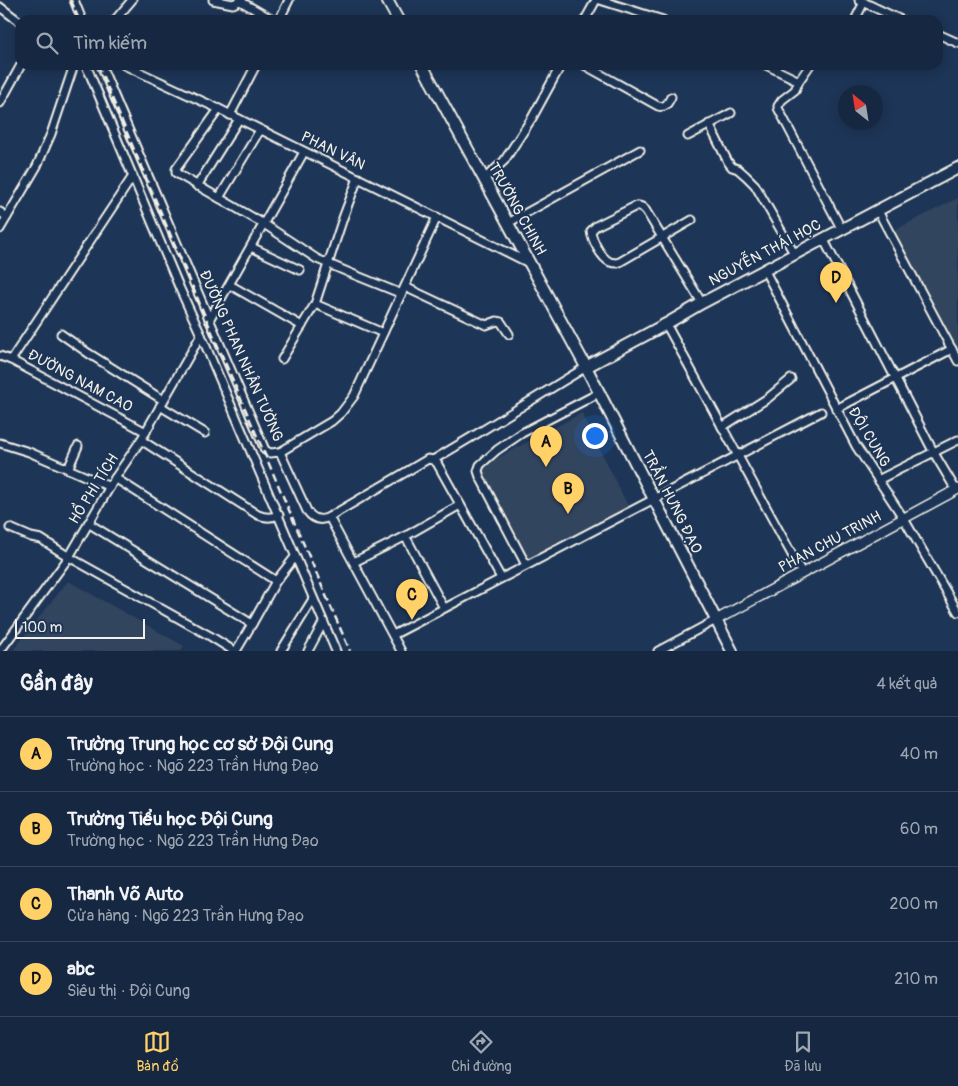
<!DOCTYPE html>
<html lang="vi">
<head>
<meta charset="utf-8">
<style>
	:root { --surface:#162841; --page:#23344c; --text:#f1f3f6; --muted:#9ea6b1; --line:#35445a; --accent:#ffd166 }
	body { margin:0; font-family:Pangolin,sans-serif; background:var(--page); color:var(--text) }
	.compass { position:absolute; left:838px; top:85px; width:45px; height:45px; border-radius:50%; background:var(--surface); box-shadow:0 2px 12px #0003; rotate:330deg }
	.scale { position:absolute; left:15px; bottom:12px; width:130px; box-sizing:border-box; padding-left:5px; border:2px solid #f4f1e8; border-top:0; font-size:14px; line-height:18px; white-space:nowrap; color:#f4f1e8; -webkit-text-stroke:4px #1d3557; paint-order:stroke }
	.you { position:absolute; left:594px; top:435px; width:18px; height:18px; margin:-12px; border:4px solid #fff; border-radius:50%; background:#1a73e8; box-shadow:0 0 0 8px #1a73e833 }
	.badge { display:grid; place-items:center; width:32px; height:32px; border-radius:50%; background:var(--accent); color:#111; font-size:16px; font-weight:700 }
	.pin { position:absolute; translate:-50% -41px; filter:drop-shadow(0 1px 2px #0008) }
	.pin::after { content:''; position:absolute; top:26px; width:18px; height:15px; background:inherit; clip-path:polygon(0 0,100% 0,50% 100%) }
	.list { margin:0; padding:0; list-style:none }
	h2 { display:flex; justify-content:space-between; align-items:center; height:65px; margin:0; padding:0 20px; font-size:21px }
	h2 small { font-size:16px; font-weight:400; color:var(--muted) }
	.list li { display:grid; grid-template-columns:32px 1fr auto; gap:15px; align-items:center; box-sizing:border-box; height:75px; padding:0 20px; border-top:1px solid var(--line) }
	.list b { display:block; font-size:19px; white-space:nowrap }
	.list p { margin:0; font-size:16px; white-space:nowrap; color:var(--muted) }
	.list em { font-size:16px; font-style:normal; color:var(--muted) }
	.icon { flex:none; width:28px; height:28px; fill:none; stroke:currentColor; stroke-width:2; stroke-linecap:round; stroke-linejoin:round }
	.map { position:relative; flex:none; width:958px; height:651px; overflow:hidden }
	.search { position:absolute; background:var(--surface); box-shadow:0 2px 12px #0003; left:15px; right:15px; top:15px; height:55px; display:flex; align-items:center; gap:12px; box-sizing:border-box; padding:0 18px; border-radius:15px; color:var(--muted); font-size:19px }
	.sheet { height:365px; background:var(--surface) }
	nav { display:flex; justify-content:space-around; align-items:center; box-sizing:border-box; height:70px; border-top:1px solid var(--line); background:var(--surface); font-size:14px; color:var(--muted) }
	nav a { display:grid; justify-items:center; gap:2px }
	nav .on { color:var(--accent) }
	.map>svg:first-child { display:block }
</style>
</head>
<body>
<div class="map">
<svg width="958" height="651" viewBox="0 0 958 651">
	<rect width="100%" height="100%" fill="#1d3557"/>
	<filter id="ink" filterUnits="userSpaceOnUse"><feTurbulence type="fractalNoise" baseFrequency=".02" numOctaves="2"/><feDisplacementMap in="SourceGraphic" scale="10" xChannelSelector="R" yChannelSelector="G"/><feConvolveMatrix kernelMatrix="1 2 1 2 8 2 1 2 1" color-interpolation-filters="sRGB"/></filter>
	<g filter="url(#ink)">
		<g fill="#32445e">
			<polygon points="958,198 958,355 893,231"/>
			<polygon points="582,413 629,508 528,561 482,476 482,472 484,466 488,463"/>
			<polygon points="68,581 184,646 181,651 17,651 14,649"/>
		</g>
		<g fill="none" stroke-linecap="round" stroke-linejoin="round">
			<g stroke="#f4f1e8" stroke-width="11">
				<g id="minor">
					<polyline points="74,0 82,20"/>
					<polyline points="213,0 233,4 242,0"/>
					<polyline points="600,0 663,20"/>
					<polyline points="859,0 901,20"/>
					<polyline points="240,1 273,20"/>
					<polyline points="0,7 20,22"/>
					<polyline points="115,20 132,0"/>
					<polyline points="279,20 289,0"/>
					<polyline points="585,20 596,0"/>
					<polyline points="855,20 864,2"/>
					<polyline points="938,34 958,43"/>
					<polyline points="85,65 89,72 180,289 201,335 336,651"/>
					<path d="M101,65L265,450L270,453L280,452L307,511C313,519 320,522 329,517L401,651"/>
					<polyline points="124,65 219,109 529,263"/>
					<path d="M584,65L658,106C666,108 668,103 671,97"/>
					<polyline points="766,65 799,81"/>
					<polyline points="810,65 799,81 795,90 782,100 778,106 778,108 842,230"/>
					<polyline points="0,103 21,65"/>
					<polyline points="219,109 176,169 176,173 264,224 317,259 350,273 402,294"/>
					<polyline points="230,115 256,65"/>
					<polyline points="709,124 728,162 732,167 738,169 746,176 755,185 795,255"/>
					<polyline points="688,136 731,113"/>
					<polyline points="484,179 504,161 532,118 561,65"/>
					<polyline points="197,186 239,119"/>
					<polyline points="219,198 260,130"/>
					<polyline points="878,211 958,361"/>
					<polyline points="0,212 7,217"/>
					<path d="M692,220L618,263C615,263 613,263 610,262C601,258 592,240 591,231L596,226L636,206H639L642,207L646,211L702,303"/>
					<polyline points="508,223 640,150"/>
					<polyline points="0,229 37,166 51,134 74,65"/>
					<polyline points="824,240 934,453 956,490"/>
					<polyline points="251,247 300,270"/>
					<polyline points="765,271 856,446 904,519 958,612"/>
					<polyline points="230,285 302,326"/>
					<polyline points="405,287 486,325 497,321 501,322 509,334"/>
					<polyline points="315,304 383,333"/>
					<polyline points="209,320 304,152"/>
					<polyline points="666,324 802,573"/>
					<polyline points="61,334 88,353 163,400"/>
					<polyline points="0,356 11,360 146,432"/>
					<polyline points="282,359 315,304 343,218 358,178"/>
					<polyline points="11,360 133,176"/>
					<polyline points="160,406 205,433"/>
					<polyline points="836,409 952,349"/>
					<polyline points="722,427 768,398 791,379"/>
					<path d="M141,440L258,515C266,518 271,518 279,515"/>
					<polyline points="0,443 29,452 110,487"/>
					<polyline points="280,452 332,421 341,413 354,396 437,217"/>
					<polyline points="433,460 470,438 586,367"/>
					<polyline points="68,469 78,446"/>
					<polyline points="115,478 276,581 252,624 236,651"/>
					<polyline points="878,480 958,440"/>
					<polyline points="329,517 428,459 433,460 437,463 501,578"/>
					<polyline points="88,523 252,624"/>
					<polyline points="10,528 31,537 41,539 69,557 210,636 234,651"/>
					<polyline points="404,537 460,505"/>
					<polyline points="354,562 404,537 408,541 444,608"/>
					<polyline points="526,565 480,477 478,471 480,465 497,450 522,433 599,393"/>
					<polyline points="276,581 295,557"/>
					<polyline points="393,635 821,412"/>
					<polyline points="0,651 69,557 115,478 141,440 201,335"/>
					<polyline points="281,651 313,599"/>
					<polyline points="308,651 323,623"/>
					<polyline points="658,651 716,620"/>
				</g>
			</g>
			<g stroke="#f4f1e8" stroke-width="12">
				<polyline id="tertiary" points="716,620 958,489"/>
			</g>
			<g stroke="#f4f1e8" stroke-width="14">
				<g id="secondary">
					<polyline points="387,0 398,20"/>
					<polyline points="422,65 586,367 732,651"/>
					<polyline points="586,367 666,324 702,303 958,168"/>
				</g>
			</g>
			<use href="#minor" stroke="#1d3557" stroke-width="7"/>
			<use href="#tertiary" stroke="#1d3557" stroke-width="9"/>
			<use href="#secondary" stroke="#1d3557" stroke-width="10"/>
			<g stroke="#f4f1e8" stroke-width="2.5" stroke-dasharray="8 4" stroke-linecap="butt">
				<polyline points="71,0 79,20"/>
				<polyline points="98,65 208,323 350,651"/>
			</g>
		</g>
	</g>
	<g text-anchor="middle" dominant-baseline="central" stroke-width="4" stroke-linejoin="round" paint-order="stroke">
		<g font-size="15" fill="#f4f1e8" stroke="#1d3557">
			<text transform="translate(333 151) rotate(26)">PHAN VÂN</text>
			<text transform="translate(517 209) rotate(61)">TRƯỜNG CHINH</text>
			<text transform="translate(765 253) rotate(-28)">NGUYỄN THÁI HỌC</text>
			<text transform="translate(241 356) rotate(66)">ĐƯỜNG PHAN NHÂN TƯỜNG</text>
			<text transform="translate(80 381) rotate(28)">ĐƯỜNG NAM CAO</text>
			<text transform="translate(869 437) rotate(59)">ĐỘI CUNG</text>
			<text transform="translate(94 489) rotate(-58)">HỒ PHI TÍCH</text>
			<text transform="translate(672 502) rotate(63)">TRẦN HƯNG ĐẠO</text>
			<text transform="translate(830 542) rotate(-28)">PHAN CHU TRINH</text>
		</g>
	</g>
</svg>
<svg class="compass" viewBox="-18 -18 36 36"><path d="M0-13l5 13h-10z" fill="#e53935"/><path d="M0 13l5-13h-10z" fill="#9ea6b1"/></svg>
<div class="scale">100 m</div>
<div class="you"></div>
<div class="pin badge" style="left:546px;top:467px">A</div>
<div class="pin badge" style="left:568px;top:514px">B</div>
<div class="pin badge" style="left:412px;top:620px">C</div>
<div class="pin badge" style="left:836px;top:303px">D</div>
<div class="search"><svg class="icon" aria-label="search" viewBox="0 0 24 24"><circle cx="10" cy="10" r="6"/><path d="M15 15l6 6"/></svg>Tìm kiếm</div>
</div>
<section class="sheet">
<h2>Gần đây<small>4 kết quả</small></h2>
<ul class="list">
<li><span class="badge">A</span><div><b>Trường Trung học cơ sở Đội Cung</b><p>Trường học · Ngõ 223 Trần Hưng Đạo</p></div><em>40 m</em></li>
<li><span class="badge">B</span><div><b>Trường Tiểu học Đội Cung</b><p>Trường học · Ngõ 223 Trần Hưng Đạo</p></div><em>60 m</em></li>
<li><span class="badge">C</span><div><b>Thanh Võ Auto</b><p>Cửa hàng · Ngõ 223 Trần Hưng Đạo</p></div><em>200 m</em></li>
<li><span class="badge">D</span><div><b>abc</b><p>Siêu thị · Đội Cung</p></div><em>210 m</em></li>
</ul>
</section>
<nav>
<a class="on"><svg class="icon" aria-label="map" viewBox="0 0 24 24"><path d="M3 6l6-2 6 2 6-2v14l-6 2-6-2-6 2zM9 4v14M15 6v14"/></svg>Bản đồ</a>
<a><svg class="icon" aria-label="directions" viewBox="0 0 24 24"><path d="M12 3l9 9-9 9-9-9zM9 14v-3h6M13 9l2 2-2 2"/></svg>Chỉ đường</a>
<a><svg class="icon" aria-label="saved" viewBox="0 0 24 24"><path d="M7 4h10v16l-5-4-5 4z"/></svg>Đã lưu</a>
</nav>
</body>
</html>
